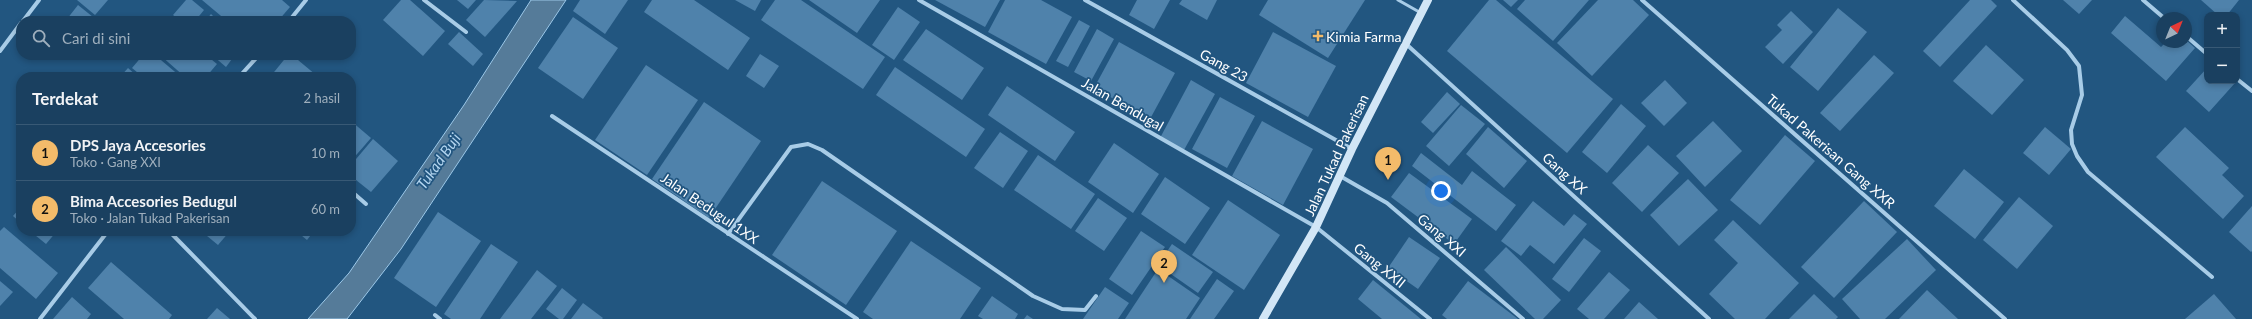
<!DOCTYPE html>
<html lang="id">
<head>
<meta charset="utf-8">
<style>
	:root { --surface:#1a4060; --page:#274b69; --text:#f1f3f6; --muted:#9fafbd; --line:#385975; --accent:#f3bb6a }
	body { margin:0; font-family:Lato,sans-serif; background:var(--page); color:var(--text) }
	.controls { position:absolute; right:12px; top:12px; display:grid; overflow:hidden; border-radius:8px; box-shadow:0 2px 6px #0003 }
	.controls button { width:36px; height:36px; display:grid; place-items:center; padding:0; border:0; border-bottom:1px solid var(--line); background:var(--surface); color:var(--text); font:20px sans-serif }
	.compass { position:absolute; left:2156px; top:12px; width:36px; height:36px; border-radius:50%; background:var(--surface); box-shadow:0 2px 6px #0003; rotate:43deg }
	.you { position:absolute; left:1441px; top:191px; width:14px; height:14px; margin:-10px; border:3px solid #fff; border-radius:50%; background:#1a73e8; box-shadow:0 0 0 6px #1a73e833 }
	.badge { display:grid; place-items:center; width:26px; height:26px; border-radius:50%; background:var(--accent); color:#111; font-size:13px; font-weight:700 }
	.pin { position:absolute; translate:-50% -33px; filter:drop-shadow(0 1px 2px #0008) }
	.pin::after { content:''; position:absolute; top:21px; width:14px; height:12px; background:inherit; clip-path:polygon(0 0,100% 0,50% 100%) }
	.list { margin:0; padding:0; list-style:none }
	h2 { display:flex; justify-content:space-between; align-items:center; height:52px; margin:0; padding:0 16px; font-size:17px }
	h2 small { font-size:13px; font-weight:400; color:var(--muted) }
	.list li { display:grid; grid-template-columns:26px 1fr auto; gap:12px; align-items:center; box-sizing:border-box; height:56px; padding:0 16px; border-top:1px solid var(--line) }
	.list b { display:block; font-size:15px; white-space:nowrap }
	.list p { margin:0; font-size:13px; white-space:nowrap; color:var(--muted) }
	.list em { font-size:13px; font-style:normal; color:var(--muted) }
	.icon { flex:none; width:22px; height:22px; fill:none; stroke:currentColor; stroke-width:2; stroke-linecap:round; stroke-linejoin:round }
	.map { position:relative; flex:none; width:2252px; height:319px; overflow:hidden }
	.search { position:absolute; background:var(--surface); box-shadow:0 2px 6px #0003; left:16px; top:16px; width:340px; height:44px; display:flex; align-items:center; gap:10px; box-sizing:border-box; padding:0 14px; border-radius:16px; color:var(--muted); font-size:15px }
	.panel { position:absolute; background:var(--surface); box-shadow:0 2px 6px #0003; left:16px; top:72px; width:340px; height:164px; border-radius:16px }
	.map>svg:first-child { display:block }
</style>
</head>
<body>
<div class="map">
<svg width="2252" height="319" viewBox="0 0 2252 319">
	<rect width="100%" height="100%" fill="#225680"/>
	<polygon fill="#557b99" stroke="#9cc8e8" points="531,0 566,0 401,249 347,319 308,319 349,273 464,105"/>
	<g fill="#4f82ab">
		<polygon points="77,0 108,0 95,15"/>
		<polygon points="186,0 192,0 204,10 195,21 180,21 173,15"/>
		<polygon points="202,0 282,0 290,7 278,21 227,21"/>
		<polygon points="401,0 410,0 445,31 423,56 383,20"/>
		<polygon points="457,0 476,0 468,9"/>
		<polygon points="484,0 517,1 485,37 466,20"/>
		<polygon points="580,0 628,0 605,34 573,11"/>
		<polygon points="652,0 694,0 750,38 728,70 644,12"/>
		<polygon points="735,0 761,0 755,11"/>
		<polygon points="775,0 801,0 885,57 863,89 761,20"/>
		<polygon points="809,0 880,0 857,33"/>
		<polygon points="935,0 1000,0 985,27"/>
		<polygon points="1005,0 1041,0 1072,17 1046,64 988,32"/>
		<polygon points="1137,0 1170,0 1154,29 1129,15"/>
		<polygon points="1182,0 1217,0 1207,20 1179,4"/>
		<polygon points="1268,0 1365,0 1328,58 1259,15"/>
		<polygon points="1489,0 1496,0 1613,99 1567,153 1447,51"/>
		<polygon points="1503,0 1518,0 1511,7"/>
		<polygon points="1525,0 1589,0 1553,41 1517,9"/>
		<polygon points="1598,0 1633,0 1649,15 1592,76 1557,43"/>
		<polygon points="1970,0 1991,0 1997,6 1940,67 1923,51"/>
		<polygon points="2063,0 2092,0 2079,14"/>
		<polygon points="2201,0 2239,0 2227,15 2218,15"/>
		<polygon points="78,5 98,21 69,21 67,19"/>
		<polygon points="898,7 920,22 894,60 872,45"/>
		<polygon points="1838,8 1867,32 1818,91 1790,67"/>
		<polygon points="1791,11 1813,32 1783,64 1765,47 1782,30 1777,25"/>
		<polygon points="211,14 218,21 205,21"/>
		<polygon points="2125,16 2161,47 2166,42 2186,42 2186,40 2195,48 2166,81 2111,33"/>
		<polygon points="573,17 618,48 583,99 538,68"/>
		<polygon points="1079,20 1090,26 1068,67 1056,61"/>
		<polygon points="926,29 984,68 962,100 903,60"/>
		<polygon points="1097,29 1114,39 1091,81 1074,72"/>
		<polygon points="459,32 483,54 473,66 448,44"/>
		<polygon points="1273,32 1336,66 1308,117 1246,83"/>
		<polygon points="1119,42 1175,73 1150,119 1094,88"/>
		<polygon points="1986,45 2024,80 1992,115 1953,81"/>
		<polygon points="760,54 779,66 764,88 746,76"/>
		<polygon points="143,55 155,55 181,77 143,77 132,68"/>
		<polygon points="160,55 206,55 217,64 206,77 185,77"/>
		<polygon points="212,55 235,55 226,67"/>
		<polygon points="288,55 292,55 316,75 314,77 270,77"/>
		<polygon points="1874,55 1894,73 1840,131 1820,113"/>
		<polygon points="646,65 698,100 647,175 595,140"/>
		<polygon points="895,67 985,129 966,157 876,95"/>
		<polygon points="128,68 138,77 120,77"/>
		<polygon points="2207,68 2207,81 2232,81 2235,83 2209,112 2186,91"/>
		<polygon points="1191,80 1215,94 1184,150 1160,138"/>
		<polygon points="1665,80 1687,103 1664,126 1641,103"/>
		<polygon points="1007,86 1075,132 1055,161 988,115"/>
		<polygon points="1447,92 1460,104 1433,133 1421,122"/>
		<polygon points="1220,97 1255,116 1227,168 1192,149"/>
		<polygon points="704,102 761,141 709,218 652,179"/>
		<polygon points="1621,104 1646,126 1607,173 1582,152"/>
		<polygon points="1461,105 1485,124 1449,166 1426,146"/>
		<polygon points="351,121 371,138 351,161"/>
		<polygon points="1262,121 1313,149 1283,205 1232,176"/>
		<polygon points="1713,121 1742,151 1705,187 1676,156"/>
		<polygon points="1488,127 1527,161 1504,188 1466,154"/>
		<polygon points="2045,127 2071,149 2049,175 2023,153"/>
		<polygon points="2185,127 2229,168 2222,175 2244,196 2223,219 2156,157"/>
		<polygon points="1000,132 1028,151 1003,188 974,168"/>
		<polygon points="1785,135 1815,161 1760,225 1730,200"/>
		<polygon points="373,139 398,161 371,192 351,176 351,165"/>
		<polygon points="1114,143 1159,174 1133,213 1088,182"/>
		<polygon points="1648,145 1679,173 1642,212 1612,183"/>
		<polygon points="1421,153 1462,185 1472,171 1516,205 1496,231 1412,166"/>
		<polygon points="1038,155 1095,194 1071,229 1014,190"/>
		<polygon points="1964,169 2004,202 1975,239 1934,206"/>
		<polygon points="1409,173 1472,219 1454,244 1391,197"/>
		<polygon points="1165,177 1210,208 1185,244 1141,214"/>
		<polygon points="1688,179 1718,210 1679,246 1650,215"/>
		<polygon points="822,181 897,231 846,305 772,255"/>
		<polygon points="2019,197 2053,226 2017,269 1983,240"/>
		<polygon points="1098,198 1127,218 1104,251 1075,231"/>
		<polygon points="1228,200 1280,235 1244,290 1192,255"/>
		<polygon points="1533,201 1564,226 1574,214 1587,224 1554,264 1530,245 1521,256 1501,241"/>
		<polygon points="1864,201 1897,232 1834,298 1801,267"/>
		<polygon points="2252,206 2252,251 2251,252 2229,232"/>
		<polygon points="21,207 21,223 13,216"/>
		<polygon points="438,212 481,241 436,307 394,278"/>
		<polygon points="1733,220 1799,283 1765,319 1735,319 1709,294 1738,263 1714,240"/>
		<polygon points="4,227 58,273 36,299 0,268 0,231"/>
		<polygon points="30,231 57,231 46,244"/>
		<polygon points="201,231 230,231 218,245"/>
		<polygon points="296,231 314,231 307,240"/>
		<polygon points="1141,231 1165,247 1132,295 1109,279"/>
		<polygon points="1409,237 1440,258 1418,289 1388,268"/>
		<polygon points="1584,238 1601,251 1569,292 1552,279"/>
		<polygon points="1907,239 1936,270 1885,319 1860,319 1842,299"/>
		<polygon points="911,241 981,288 960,319 873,319 863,312"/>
		<polygon points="491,244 518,262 480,319 451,319 444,314"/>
		<polygon points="1172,244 1213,272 1198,293 1158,265"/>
		<polygon points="1506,247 1561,300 1543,319 1535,319 1484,270"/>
		<polygon points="111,262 172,315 169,319 124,319 88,288"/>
		<polygon points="1158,269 1200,298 1186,319 1125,319"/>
		<polygon points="537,270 557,286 531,319 500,319"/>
		<polygon points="1609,272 1630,290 1604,319 1589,319 1577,309"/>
		<polygon points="1217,279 1234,291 1214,319 1190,319"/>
		<polygon points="1373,280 1421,319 1382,319 1358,299"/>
		<polygon points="0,281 13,292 0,306"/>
		<polygon points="1468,281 1518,319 1447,319 1442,315"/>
		<polygon points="1105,287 1129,303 1118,319 1083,319"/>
		<polygon points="562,288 577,300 563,319 559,319 546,309"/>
		<polygon points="1927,290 1958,319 1899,319"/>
		<polygon points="1814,294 1838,317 1836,319 1789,319"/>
		<polygon points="2214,294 2236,319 2185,319"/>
		<polygon points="992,296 1018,314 1015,319 983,319 978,316"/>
		<polygon points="72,297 91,314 87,319 53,319"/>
		<polygon points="1639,302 1658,319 1624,319"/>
		<polygon points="583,303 603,318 602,319 571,319"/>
		<polygon points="217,308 230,319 207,319"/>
		<polygon points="1027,315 1033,319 1024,319"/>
	</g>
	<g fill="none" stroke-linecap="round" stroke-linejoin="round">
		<polyline stroke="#a8cce7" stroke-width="3" points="1398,0 1421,13"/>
		<g stroke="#a8cce7" stroke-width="4">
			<polyline points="424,0 466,32"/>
			<polyline points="919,0 1316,227 1430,319"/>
			<polyline points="1085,0 1352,149"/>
			<polyline points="1642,0 2005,319"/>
			<polyline points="2013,0 2067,50 2079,66 2082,95 2071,130 2072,144 2077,156 2088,172 2212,277"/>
			<polyline points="2143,0 2164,18"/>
			<polyline points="23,21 39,0"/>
			<polyline points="289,21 306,0"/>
			<polyline points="2186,36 2207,54"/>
			<polyline points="1405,43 1709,319"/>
			<polyline points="0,51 21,23"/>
			<polyline points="239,77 259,55"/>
			<polyline points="2237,79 2252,91"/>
			<polyline points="552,116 857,319"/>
			<polyline points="1340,176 1387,203 1523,319"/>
			<polyline points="351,191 366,204"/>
			<polyline points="169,231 255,319"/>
			<polyline points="728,234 791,147 808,144 822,150 1033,296 1062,309 1085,310 1096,296"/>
			<polyline points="435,315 440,319"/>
			<polyline points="40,319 108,231"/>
		</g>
		<polyline stroke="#d2e6f6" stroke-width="8" points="1263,319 1316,227 1352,149 1428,0"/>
	</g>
	<path fill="#f3bb6a" stroke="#225680" stroke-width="1.5" d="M1316 30h4v4h4v4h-4v4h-4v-4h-4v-4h4z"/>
	<g text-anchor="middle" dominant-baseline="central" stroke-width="3.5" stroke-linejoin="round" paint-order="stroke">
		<g font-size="14" fill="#fff" stroke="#225680" text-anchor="start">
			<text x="1326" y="36">Kimia Farma</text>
		</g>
		<g font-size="14" fill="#fff" stroke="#225680">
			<text transform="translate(1224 65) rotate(29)">Gang 23</text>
			<text transform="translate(1123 104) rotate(30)">Jalan Bendugal</text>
			<text transform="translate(1831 151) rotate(41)">Tukad Pakerisan Gang XXR</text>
			<text transform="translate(1336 155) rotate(-65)">Jalan Tukad Pakerisan</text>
			<text transform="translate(1565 173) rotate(42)">Gang XX</text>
			<text transform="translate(710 208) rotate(34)">Jalan Bedugul 1XX</text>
			<text transform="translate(1442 235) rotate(40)">Gang XXI</text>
			<text transform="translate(1380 265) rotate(39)">Gang XXII</text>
		</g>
		<g font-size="15" font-style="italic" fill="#b3d5ef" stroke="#225680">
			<text transform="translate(438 161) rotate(-55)">Tukad Buji</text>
		</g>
	</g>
</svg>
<div class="controls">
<button>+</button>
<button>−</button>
</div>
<svg class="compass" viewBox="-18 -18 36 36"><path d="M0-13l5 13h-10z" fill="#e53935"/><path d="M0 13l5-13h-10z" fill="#9fafbd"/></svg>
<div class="you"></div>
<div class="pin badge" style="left:1388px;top:180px">1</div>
<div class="pin badge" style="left:1164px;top:283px">2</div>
<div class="search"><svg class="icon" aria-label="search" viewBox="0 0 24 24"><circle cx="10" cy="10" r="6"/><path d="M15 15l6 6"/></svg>Cari di sini</div>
<section class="panel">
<h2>Terdekat<small>2 hasil</small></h2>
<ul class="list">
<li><span class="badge">1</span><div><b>DPS Jaya Accesories</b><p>Toko · Gang XXI</p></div><em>10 m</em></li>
<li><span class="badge">2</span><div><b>Bima Accesories Bedugul</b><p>Toko · Jalan Tukad Pakerisan</p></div><em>60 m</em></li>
</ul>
</section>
</div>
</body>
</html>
